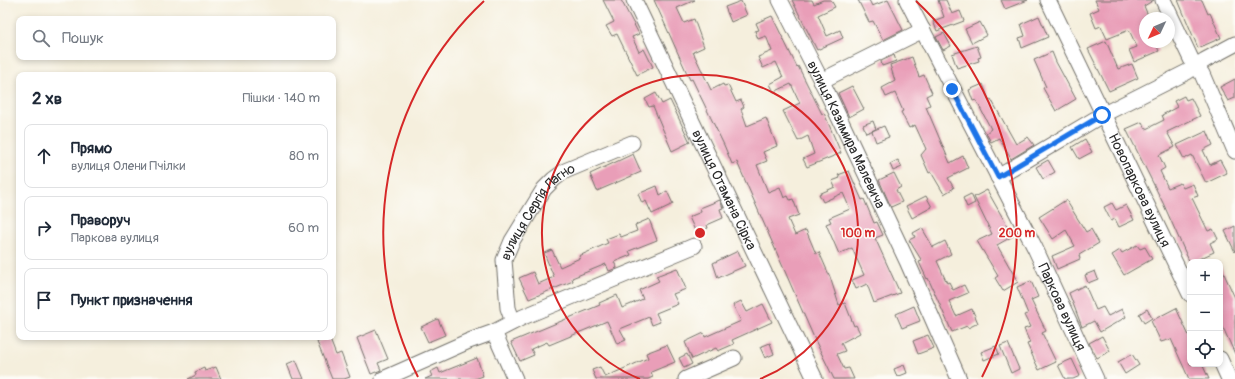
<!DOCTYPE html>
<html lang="uk">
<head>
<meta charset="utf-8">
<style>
	:root { --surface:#fff; --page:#f6f6f7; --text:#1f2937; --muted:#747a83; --line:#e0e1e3 }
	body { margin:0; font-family:Pangolin,sans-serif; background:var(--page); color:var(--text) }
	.controls { position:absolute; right:12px; bottom:12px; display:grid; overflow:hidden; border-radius:8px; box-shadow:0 2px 6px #0003 }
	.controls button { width:36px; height:36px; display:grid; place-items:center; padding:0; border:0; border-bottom:1px solid var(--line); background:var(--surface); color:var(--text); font:20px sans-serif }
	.compass { position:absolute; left:1139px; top:12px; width:36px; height:36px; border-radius:50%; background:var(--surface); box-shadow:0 2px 6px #0003; rotate:226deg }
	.stop { position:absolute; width:12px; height:12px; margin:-9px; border:3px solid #1a73e8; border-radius:50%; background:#fff }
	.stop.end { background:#1a73e8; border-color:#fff; box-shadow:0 1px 4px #0008 }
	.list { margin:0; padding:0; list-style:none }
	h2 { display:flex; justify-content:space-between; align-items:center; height:52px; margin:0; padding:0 16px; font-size:17px }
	h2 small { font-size:13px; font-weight:400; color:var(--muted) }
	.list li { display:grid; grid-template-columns:26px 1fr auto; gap:12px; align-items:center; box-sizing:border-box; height:64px; margin:0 8px 8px; padding:0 8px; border:1px solid var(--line); border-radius:8px }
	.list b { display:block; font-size:15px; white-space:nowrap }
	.list p { margin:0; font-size:13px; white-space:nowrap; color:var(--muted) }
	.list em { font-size:13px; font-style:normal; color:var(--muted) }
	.icon { flex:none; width:22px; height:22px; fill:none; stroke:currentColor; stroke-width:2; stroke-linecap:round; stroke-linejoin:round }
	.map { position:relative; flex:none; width:1235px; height:379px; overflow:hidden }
	.search { position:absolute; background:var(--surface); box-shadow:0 2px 6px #0003; left:16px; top:16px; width:320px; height:44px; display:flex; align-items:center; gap:10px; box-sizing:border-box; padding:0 14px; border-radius:8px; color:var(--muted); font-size:15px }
	.panel { position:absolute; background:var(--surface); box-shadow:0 2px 6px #0003; left:16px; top:72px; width:320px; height:268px; border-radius:8px }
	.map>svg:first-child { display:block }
</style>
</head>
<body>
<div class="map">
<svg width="1235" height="379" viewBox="0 0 1235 379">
	<rect width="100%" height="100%" fill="#fdfcf7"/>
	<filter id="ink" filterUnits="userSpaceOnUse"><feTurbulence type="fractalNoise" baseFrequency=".025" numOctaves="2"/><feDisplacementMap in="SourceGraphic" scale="8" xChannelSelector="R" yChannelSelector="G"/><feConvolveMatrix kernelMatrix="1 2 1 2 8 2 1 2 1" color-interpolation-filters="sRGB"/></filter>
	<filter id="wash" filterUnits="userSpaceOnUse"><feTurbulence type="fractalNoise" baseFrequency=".012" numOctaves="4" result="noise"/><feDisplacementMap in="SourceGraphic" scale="16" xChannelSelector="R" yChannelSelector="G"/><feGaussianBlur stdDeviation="0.9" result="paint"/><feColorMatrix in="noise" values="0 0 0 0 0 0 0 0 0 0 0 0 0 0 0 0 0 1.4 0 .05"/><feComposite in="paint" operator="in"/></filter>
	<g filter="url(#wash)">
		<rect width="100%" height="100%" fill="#f5efdd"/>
		<g id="blocks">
			<g fill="#e99eb8">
				<polygon points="603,0 621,0 639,34 632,37 639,52 644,49 653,67 637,75 617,34 612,36 606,26 614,22"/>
				<polygon points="654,0 695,0 677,8 684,23 694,19 704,47 693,52 711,90 723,84 724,86 728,85 736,102 741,100 744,107 741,109 747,126 766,118 777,146 763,152 767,161 757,165 768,192 780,187 784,198 788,196 790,200 793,199 799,215 788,219 795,235 806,230 816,254 819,252 830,277 839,305 845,303 854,326 856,325 860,333 841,343 845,351 837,354 844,369 849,368 854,379 834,379 815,340 737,162 732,164 724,145 692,79 690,80"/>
				<polygon points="792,0 812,0 814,4 823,0 831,0 835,7 818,15 827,36 840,30 843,38 817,50"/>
				<polygon points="858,0 869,0 872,6 888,0 903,30 883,40 873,21 869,22"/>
				<polygon points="938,0 946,0 952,14 960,11 964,21 937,31 933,21 944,17"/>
				<polygon points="1001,0 1028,0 1005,9"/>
				<polygon points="1095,0 1154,0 1144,6 1149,18 1145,18 1145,42 1155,42 1159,51 1134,62 1129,50 1137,47 1129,30 1107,39 1101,26 1096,28 1090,13 1099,9"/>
				<polygon points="1178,0 1202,0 1208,14 1210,13 1221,38 1198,48"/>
				<polygon points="741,1 747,15 731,22 725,7"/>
				<polygon points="772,16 797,67 798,66 822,114 824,113 841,153 807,167 803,159 814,154 808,136 798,141 783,111 800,103 791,84 774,92 770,84 783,77 776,62 763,68 758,57 772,51 766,36 758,39 755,31 759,30 756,23"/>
				<polygon points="1039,16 1048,37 1022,48 1019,38 1025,36 1021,24"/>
				<polygon points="980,22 987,35 972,43 965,29"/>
				<polygon points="944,33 951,46 943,50 936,37"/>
				<polygon points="1106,41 1118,69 1132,64 1138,78 1109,91 1088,49"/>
				<polygon points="977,46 981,57 978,58 979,61 957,68 952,54"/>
				<polygon points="1052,52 1056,62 1076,99 1056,111 1043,88 1046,87 1034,60"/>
				<polygon points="894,55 896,61 882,66 881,61"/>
				<polygon points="912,57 919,77 924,75 932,93 926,96 930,105 926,107 950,163 963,156 968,168 948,178 954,188 944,194 931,172 929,173 921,155 926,149 915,125 909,128 901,112 903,111 895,93 886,97 882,88 895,81 890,65"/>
				<polygon points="1235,79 1235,98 1228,101 1220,87"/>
				<polygon points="983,84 989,100 991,99 1016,144 1028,137 1034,145 1011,159 999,138 991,142 986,133 991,129 976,100 973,101 969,90"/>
				<polygon points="852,86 864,109 849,117 838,93"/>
				<polygon points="656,93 662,104 670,100 690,142 672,151 653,106 649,107 645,99"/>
				<polygon points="1184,96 1186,100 1191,98 1200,116 1167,132 1175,147 1159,155 1165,168 1160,171 1168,188 1180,183 1183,188 1193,184 1198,196 1192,198 1208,231 1213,229 1218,239 1210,243 1214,252 1190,263 1163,203 1126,129 1142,122 1146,129 1164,120 1162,115 1177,107 1174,101"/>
				<polygon points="873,121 876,129 866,133 863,125"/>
				<polygon points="884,126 889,137 876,142 872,131"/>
				<polygon points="1207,131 1213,145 1203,150 1210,165 1220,160 1227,173 1206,183 1192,155 1184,159 1177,145"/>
				<polygon points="1085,139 1092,152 1079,159 1072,147"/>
				<polygon points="633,154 641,172 597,191 590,174"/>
				<polygon points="898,160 902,167 893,171 890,164"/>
				<polygon points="1048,160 1055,172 1043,179 1036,167"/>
				<polygon points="849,171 862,200 864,199 874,223 877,222 883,235 875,238 900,293 874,303 867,284 856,289 852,280 864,275 852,248 839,254 826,224 831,222 829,218 850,209 843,193 823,202 819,194 835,187 832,181 840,178 838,175"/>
				<polygon points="894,173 901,187 896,190 902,202 891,207 879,180"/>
				<polygon points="657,186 660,195 667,191 673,204 652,214 646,201 642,203 638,194"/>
				<polygon points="987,190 1013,236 997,245 1018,282 1003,291 995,278 998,276 977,241 992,234 974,197"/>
				<polygon points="971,194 975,203 967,207 963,198"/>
				<polygon points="926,196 932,207 912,218 906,206"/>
				<polygon points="720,200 723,208 720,209 723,218 707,225 708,228 696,233 689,217 701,212 700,208"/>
				<polygon points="1066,200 1086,232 1091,229 1099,243 1079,255 1080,259 1057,269 1052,256 1075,246 1066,230 1053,239 1039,217"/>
				<polygon points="1112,203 1116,210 1126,205 1134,220 1119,227 1115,219 1111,221 1104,207"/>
				<polygon points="649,219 657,240 629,251 631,255 614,262 617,268 609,271 606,264 572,278 573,281 529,299 519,278 533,272 538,284 554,277 544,253 552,250 560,267 580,258 579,256 608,243 606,239 619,234 621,237 637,231 635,225"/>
				<polygon points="1235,226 1235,252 1225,231"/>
				<polygon points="922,228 933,247 945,241 951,254 937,261 947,283 949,282 953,290 964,285 968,293 949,301 956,316 972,309 978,323 968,328 967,326 952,332 928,278 927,279 919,262 922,261 909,240 915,237 913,233"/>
				<polygon points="1137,245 1140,249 1145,247 1152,259 1124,275 1112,255 1120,250 1122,253"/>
				<polygon points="738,251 745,266 718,278 713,263"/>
				<polygon points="1220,265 1235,298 1235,354 1220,321"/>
				<polygon points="677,268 686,289 673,294 678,304 656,313 660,322 652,325 649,317 620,329 626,340 617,344 607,321 549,345 547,342 531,349 534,355 520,361 511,342 600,305 599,303 617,295 622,308 643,299 639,290 659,281 656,276"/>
				<polygon points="1095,271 1098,279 1088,283 1085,275"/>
				<polygon points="1031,281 1038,297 1031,300 1046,331 1042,333 1056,362 1039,370 1027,344 1030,343 1024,329 1030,327 1024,315 1028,314 1017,287"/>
				<polygon points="1085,285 1096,310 1103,307 1108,316 1122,309 1126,317 1100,332 1094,321 1082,327 1069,293"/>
				<polygon points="741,301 747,312 763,304 772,322 732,340 734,344 718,351 716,348 692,359 685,342 704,333 705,337 741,321 733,305"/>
				<polygon points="914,306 920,321 902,328 896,314"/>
				<polygon points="1176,308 1190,338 1190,364 1202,364 1209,379 1189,379 1171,339 1161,342 1151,321"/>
				<polygon points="1147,309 1152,318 1144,323 1139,314"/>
				<polygon points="438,319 445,335 428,342 421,327"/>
				<polygon points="376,330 388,359 378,363 381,370 371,374 357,338"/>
				<polygon points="928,335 934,348 918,354 913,341"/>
				<polygon points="1102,336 1110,351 1097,358 1089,343"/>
				<polygon points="329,337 336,355 341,353 350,377 344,379 332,379 317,342"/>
				<polygon points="770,343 774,354 765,358 760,347"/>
				<polygon points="1008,343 1019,369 1011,373 1000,346"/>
				<polygon points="667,345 675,362 651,372 653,377 648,379 596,379 592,370 600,367 605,377 648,358 646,353"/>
				<polygon points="996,346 999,354 984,360 981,352"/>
				<polygon points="687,354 692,364 684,368 679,358"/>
				<polygon points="1132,354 1139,365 1125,374 1118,362"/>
				<polygon points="477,358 483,376 475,379 425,379 432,376 430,372 438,368 440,373"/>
				<polygon points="1072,359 1080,376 1073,379 1065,379 1058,365"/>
				<polygon points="296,360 304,379 293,379 287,364"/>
				<polygon points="904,365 907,373 897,377 894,369"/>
				<polygon points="216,367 221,379 188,379 196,375 195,372 204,368 205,371"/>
			</g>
		</g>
	</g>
	<g filter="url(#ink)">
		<use href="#blocks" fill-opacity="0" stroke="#727069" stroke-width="1"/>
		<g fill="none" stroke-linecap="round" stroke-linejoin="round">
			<g stroke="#727069" stroke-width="17">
				<g id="minor">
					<path id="s1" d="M634,0L815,379"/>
					<path id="s2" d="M780,0L827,92L907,261L959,379"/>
					<path id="s3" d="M907,0L1035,248L1096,379"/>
					<path id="s4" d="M1048,0L1190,294"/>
					<polyline points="1163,0 1191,59 1202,74 1235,151"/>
					<polyline points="821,81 923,30"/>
					<polyline points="998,177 1102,115 1187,72 1205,60 1235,44"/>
					<path id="s5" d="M513,322L508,308L504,260L512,241L544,189L554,179L565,171L632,143"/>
					<polyline points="494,332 515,379"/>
					<polyline points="1220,359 1229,379"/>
					<polyline points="383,379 469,341 494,332 523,317 694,246"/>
					<polyline points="686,379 734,358"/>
				</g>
			</g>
			<use href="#minor" stroke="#fff" stroke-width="15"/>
		</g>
	</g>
	<g fill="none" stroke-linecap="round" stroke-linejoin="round" filter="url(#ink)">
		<polyline stroke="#1a73e8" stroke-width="5" points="952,89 998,177 1102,115"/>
	</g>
	<g fill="none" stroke="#d62828" stroke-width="2">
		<path d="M640 379A158 158 0 1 1 760 379"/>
		<path d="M418 377A317 317 0 0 1 484 1M916 1A317 317 0 0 1 982 377"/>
	</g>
	<g text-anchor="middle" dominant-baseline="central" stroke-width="3" stroke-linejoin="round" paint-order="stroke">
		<g font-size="14" fill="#2b2b2b" stroke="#fdfcf7">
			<text stroke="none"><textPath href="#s2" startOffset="150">вулиця Казимира Малевича</textPath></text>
			<text stroke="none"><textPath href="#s1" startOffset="210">вулиця Отамана Сірка</textPath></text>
			<text stroke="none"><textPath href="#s4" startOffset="211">Новопаркова вулиця</textPath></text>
			<text stroke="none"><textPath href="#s5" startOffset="123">вулиця Сергія Лагно</textPath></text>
			<text stroke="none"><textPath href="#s3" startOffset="344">Паркова вулиця</textPath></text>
		</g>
	</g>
	<circle cx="700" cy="233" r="6" fill="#d62828" stroke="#fdfcf7" stroke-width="2"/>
	<g font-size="12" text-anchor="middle" font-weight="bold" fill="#d62828" stroke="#fdfcf7" stroke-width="3" stroke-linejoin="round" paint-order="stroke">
		<text x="858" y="237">100 m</text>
		<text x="1017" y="237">200 m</text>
	</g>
</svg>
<div class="controls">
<button>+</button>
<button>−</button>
<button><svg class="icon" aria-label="locate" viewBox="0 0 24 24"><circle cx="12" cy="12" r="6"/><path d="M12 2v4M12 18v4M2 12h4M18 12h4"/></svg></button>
</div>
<svg class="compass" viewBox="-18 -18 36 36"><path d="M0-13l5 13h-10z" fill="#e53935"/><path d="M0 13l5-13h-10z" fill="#747a83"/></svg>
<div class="stop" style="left:1102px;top:115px"></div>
<div class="stop end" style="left:952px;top:89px"></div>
<div class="search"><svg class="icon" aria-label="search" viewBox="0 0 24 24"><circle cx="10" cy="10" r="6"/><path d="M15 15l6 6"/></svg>Пошук</div>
<section class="panel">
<h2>2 хв<small>Пішки · 140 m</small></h2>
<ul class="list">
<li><svg class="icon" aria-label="ahead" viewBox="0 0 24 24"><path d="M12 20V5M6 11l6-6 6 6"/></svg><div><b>Прямо</b><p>вулиця Олени Пчілки</p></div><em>80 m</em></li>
<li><svg class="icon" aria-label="right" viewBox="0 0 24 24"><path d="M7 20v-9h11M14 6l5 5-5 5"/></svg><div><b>Праворуч</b><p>Паркова вулиця</p></div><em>60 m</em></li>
<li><svg class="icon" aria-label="arrive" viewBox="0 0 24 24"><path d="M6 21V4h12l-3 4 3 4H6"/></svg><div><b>Пункт призначення</b></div></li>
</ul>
</section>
</div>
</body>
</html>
